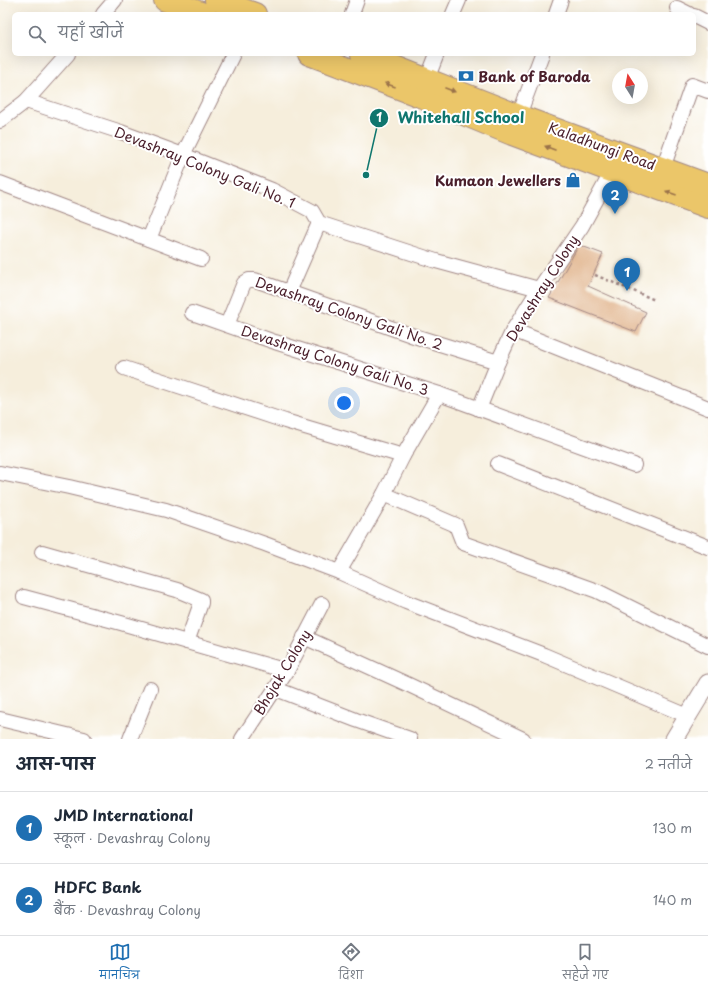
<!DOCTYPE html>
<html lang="hi">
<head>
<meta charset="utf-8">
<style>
	:root { --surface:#fff; --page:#f2f2f3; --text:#1f2937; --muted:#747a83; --line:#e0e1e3; --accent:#1f6fb2 }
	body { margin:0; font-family:"Playpen Sans","Playpen Sans Deva",sans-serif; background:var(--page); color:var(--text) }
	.compass { position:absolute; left:612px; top:68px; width:36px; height:36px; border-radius:50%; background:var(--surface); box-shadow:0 4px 16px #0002; rotate:349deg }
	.you { position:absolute; left:344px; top:403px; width:14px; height:14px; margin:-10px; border:3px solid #fff; border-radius:50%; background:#1a73e8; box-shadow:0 0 0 6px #1a73e833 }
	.badge { display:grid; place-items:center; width:26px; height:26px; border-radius:50%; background:var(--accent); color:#fff; font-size:13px; font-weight:700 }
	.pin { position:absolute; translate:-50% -33px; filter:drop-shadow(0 1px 2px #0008) }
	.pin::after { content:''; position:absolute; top:21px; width:14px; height:12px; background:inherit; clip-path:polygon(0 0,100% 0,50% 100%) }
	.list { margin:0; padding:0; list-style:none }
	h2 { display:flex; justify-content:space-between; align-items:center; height:52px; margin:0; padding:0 16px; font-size:17px }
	h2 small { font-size:13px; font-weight:400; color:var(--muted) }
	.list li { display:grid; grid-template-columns:26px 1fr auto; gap:12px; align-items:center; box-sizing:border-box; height:72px; padding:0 16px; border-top:1px solid var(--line) }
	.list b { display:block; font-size:15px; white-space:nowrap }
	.list p { margin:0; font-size:13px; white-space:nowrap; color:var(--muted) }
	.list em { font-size:13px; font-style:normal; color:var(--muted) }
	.icon { flex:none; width:22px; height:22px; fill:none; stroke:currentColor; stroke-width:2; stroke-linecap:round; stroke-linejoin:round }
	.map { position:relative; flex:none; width:708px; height:739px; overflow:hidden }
	.search { position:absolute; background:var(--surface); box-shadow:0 4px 16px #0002; left:12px; right:12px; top:12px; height:44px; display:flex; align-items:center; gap:10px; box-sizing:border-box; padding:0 14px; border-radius:6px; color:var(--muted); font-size:15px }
	.sheet { height:196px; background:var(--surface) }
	nav { display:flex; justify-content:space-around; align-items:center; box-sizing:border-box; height:56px; border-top:1px solid var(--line); background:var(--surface); font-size:11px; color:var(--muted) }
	nav a { display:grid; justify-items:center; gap:2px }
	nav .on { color:var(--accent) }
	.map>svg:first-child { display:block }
</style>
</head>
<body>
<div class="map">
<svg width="708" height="739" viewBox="0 0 708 739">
	<rect width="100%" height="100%" fill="#fff"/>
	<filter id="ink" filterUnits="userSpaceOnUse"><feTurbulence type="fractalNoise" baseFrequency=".025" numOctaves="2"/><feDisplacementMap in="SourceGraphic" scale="8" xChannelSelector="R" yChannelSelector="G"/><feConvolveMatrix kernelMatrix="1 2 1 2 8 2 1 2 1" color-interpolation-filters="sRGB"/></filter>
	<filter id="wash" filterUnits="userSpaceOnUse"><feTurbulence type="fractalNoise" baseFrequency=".012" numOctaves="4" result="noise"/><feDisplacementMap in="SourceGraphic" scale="16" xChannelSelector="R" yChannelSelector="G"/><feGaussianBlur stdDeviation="0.9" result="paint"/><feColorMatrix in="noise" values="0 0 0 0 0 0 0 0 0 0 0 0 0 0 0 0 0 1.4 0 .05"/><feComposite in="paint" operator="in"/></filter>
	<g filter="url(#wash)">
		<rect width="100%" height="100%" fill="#f6eedc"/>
		<g id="blocks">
			<polygon fill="#e2b791" points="579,245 603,254 588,286 646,312 636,332 549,298"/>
		</g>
	</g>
	<g filter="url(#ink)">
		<use href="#blocks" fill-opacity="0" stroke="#a08684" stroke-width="1"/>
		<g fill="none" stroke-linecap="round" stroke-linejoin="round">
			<g stroke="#a08684" stroke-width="16">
				<g id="minor">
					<polyline points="677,8 689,14"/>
					<polyline points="103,14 115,0"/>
					<polyline points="352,14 357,0"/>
					<polyline points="453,14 459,0"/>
					<polyline points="556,14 561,0"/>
					<polyline points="694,16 708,23"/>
					<polyline points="424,87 437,54"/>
					<polyline points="26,101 121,132 183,155 272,190 312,211 319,223 436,261 539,289"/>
					<polyline points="0,121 26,101 68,54"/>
					<polyline points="516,123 542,54"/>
					<polyline points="663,168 692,85 708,91 708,90"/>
					<polyline points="0,183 201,259"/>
					<polyline points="149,239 183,155 233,54"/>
					<polyline points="289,292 319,223"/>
					<polyline points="192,313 275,342 439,394 634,465"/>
					<polyline points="227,325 244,283 249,280 255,280 411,335 498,362"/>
					<polyline points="513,330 708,408"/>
					<polyline points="124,368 285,421 403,456"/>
					<polyline points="479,409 498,362 513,330 539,289 582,226 616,164"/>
					<polyline points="498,464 708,547"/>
					<polyline points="0,473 69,487 166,510 265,544 339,572 406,602 544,655 688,716"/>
					<polyline points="384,494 456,525 463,543 597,591 708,646"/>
					<polyline points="42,552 177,590 201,600 201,603 187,642"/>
					<polyline points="339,572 384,494 403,456 439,394"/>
					<polyline points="24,597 121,623 287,671"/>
					<polyline points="304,637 409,685 523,739"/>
					<polyline points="276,689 356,720 410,739"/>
					<polyline points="0,719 84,739"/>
					<polyline points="130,739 150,689"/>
					<polyline points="242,739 287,671 322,604"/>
				</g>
			</g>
			<g stroke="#a08684" stroke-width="19">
				<polyline id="tertiary" points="674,739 708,683"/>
			</g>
			<g stroke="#a08684" stroke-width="24">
				<g id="primary">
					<polyline points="165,0 204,14"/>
					<polyline points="216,0 255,14"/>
					<polyline points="309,54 420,96 512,134 708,207"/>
					<polyline points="362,54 519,116 708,185"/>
				</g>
			</g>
			<polyline stroke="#a08684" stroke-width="2.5" stroke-dasharray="3 3" stroke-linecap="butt" points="595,275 655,300"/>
			<use href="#minor" stroke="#fff" stroke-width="14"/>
			<use href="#tertiary" stroke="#fff" stroke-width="17"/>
			<use href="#primary" stroke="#ebc669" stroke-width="22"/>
		</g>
		<defs><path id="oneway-solid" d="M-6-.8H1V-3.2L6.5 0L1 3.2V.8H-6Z"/></defs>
		<g fill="#9a724a">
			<use href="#oneway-solid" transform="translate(390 85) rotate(-160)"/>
			<use href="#oneway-solid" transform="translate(450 90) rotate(21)"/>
			<use href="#oneway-solid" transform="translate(550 148) rotate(-159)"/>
			<use href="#oneway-solid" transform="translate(671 193) rotate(-160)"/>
		</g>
	</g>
	<defs>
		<g id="bank-bare" transform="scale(1.2)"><path d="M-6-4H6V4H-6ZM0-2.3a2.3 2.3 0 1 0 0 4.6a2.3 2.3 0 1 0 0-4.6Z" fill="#1f6fb2" stroke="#fff" stroke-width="2.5" paint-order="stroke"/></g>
		<g id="shop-bare" transform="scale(1.2)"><path d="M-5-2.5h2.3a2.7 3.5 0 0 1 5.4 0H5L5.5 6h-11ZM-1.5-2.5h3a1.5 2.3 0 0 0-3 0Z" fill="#1f6fb2" stroke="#fff" stroke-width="2.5" paint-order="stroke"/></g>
	</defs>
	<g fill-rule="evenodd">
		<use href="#bank-bare" x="466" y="76"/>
		<use href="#shop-bare" x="573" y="180"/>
	</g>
	<g text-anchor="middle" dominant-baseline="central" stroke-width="4" stroke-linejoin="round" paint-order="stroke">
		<g font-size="14" font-weight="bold" fill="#4a1f2b" stroke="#fff" text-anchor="start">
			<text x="478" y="76">Bank of Baroda</text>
			<text x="561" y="180" text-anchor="end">Kumaon Jewellers</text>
		</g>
		<g font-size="14" fill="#4a1f2b" stroke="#fff">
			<text transform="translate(602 146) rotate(20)">Kaladhungi Road</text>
			<text transform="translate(205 167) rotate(22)">Devashray Colony Gali No. 1</text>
			<text transform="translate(542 288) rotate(-58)">Devashray Colony</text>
			<text transform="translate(349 313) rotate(19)">Devashray Colony Gali No. 2</text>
			<text transform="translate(335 360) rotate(18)">Devashray Colony Gali No. 3</text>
			<text transform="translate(282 672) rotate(-59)">Bhojak Colony</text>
		</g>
	</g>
	<path fill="none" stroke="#0f766e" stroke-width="1.5" d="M366 175L379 118"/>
	<g fill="#0f766e" stroke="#fff" stroke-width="1.5">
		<circle cx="366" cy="175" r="4"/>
		<circle cx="379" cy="118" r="10"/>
	</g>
	<g font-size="12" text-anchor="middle" font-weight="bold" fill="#fff">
		<text x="379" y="122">1</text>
	</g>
	<g font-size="15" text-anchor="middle" font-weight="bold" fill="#0f766e" stroke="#fff" stroke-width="4" stroke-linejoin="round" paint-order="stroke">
		<text x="461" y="123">Whitehall School</text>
	</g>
</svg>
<svg class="compass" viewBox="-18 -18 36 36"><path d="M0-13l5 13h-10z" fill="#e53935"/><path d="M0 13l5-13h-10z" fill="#747a83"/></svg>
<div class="you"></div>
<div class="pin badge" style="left:627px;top:291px">1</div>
<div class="pin badge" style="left:615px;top:214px">2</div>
<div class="search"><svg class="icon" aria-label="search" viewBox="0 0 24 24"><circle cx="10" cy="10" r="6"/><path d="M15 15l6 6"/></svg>यहाँ खोजें</div>
</div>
<section class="sheet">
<h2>आस-पास<small>2 नतीजे</small></h2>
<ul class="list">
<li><span class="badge">1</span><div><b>JMD International</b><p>स्कूल · Devashray Colony</p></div><em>130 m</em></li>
<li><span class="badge">2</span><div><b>HDFC Bank</b><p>बैंक · Devashray Colony</p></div><em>140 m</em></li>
</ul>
</section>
<nav>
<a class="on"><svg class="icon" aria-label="map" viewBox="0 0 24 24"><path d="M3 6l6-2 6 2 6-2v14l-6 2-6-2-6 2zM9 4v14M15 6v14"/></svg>मानचित्र</a>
<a><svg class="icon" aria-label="directions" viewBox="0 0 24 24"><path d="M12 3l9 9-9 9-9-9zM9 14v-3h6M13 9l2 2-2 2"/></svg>दिशा</a>
<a><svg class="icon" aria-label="saved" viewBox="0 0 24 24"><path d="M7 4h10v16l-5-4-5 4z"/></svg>सहेजे गए</a>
</nav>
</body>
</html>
